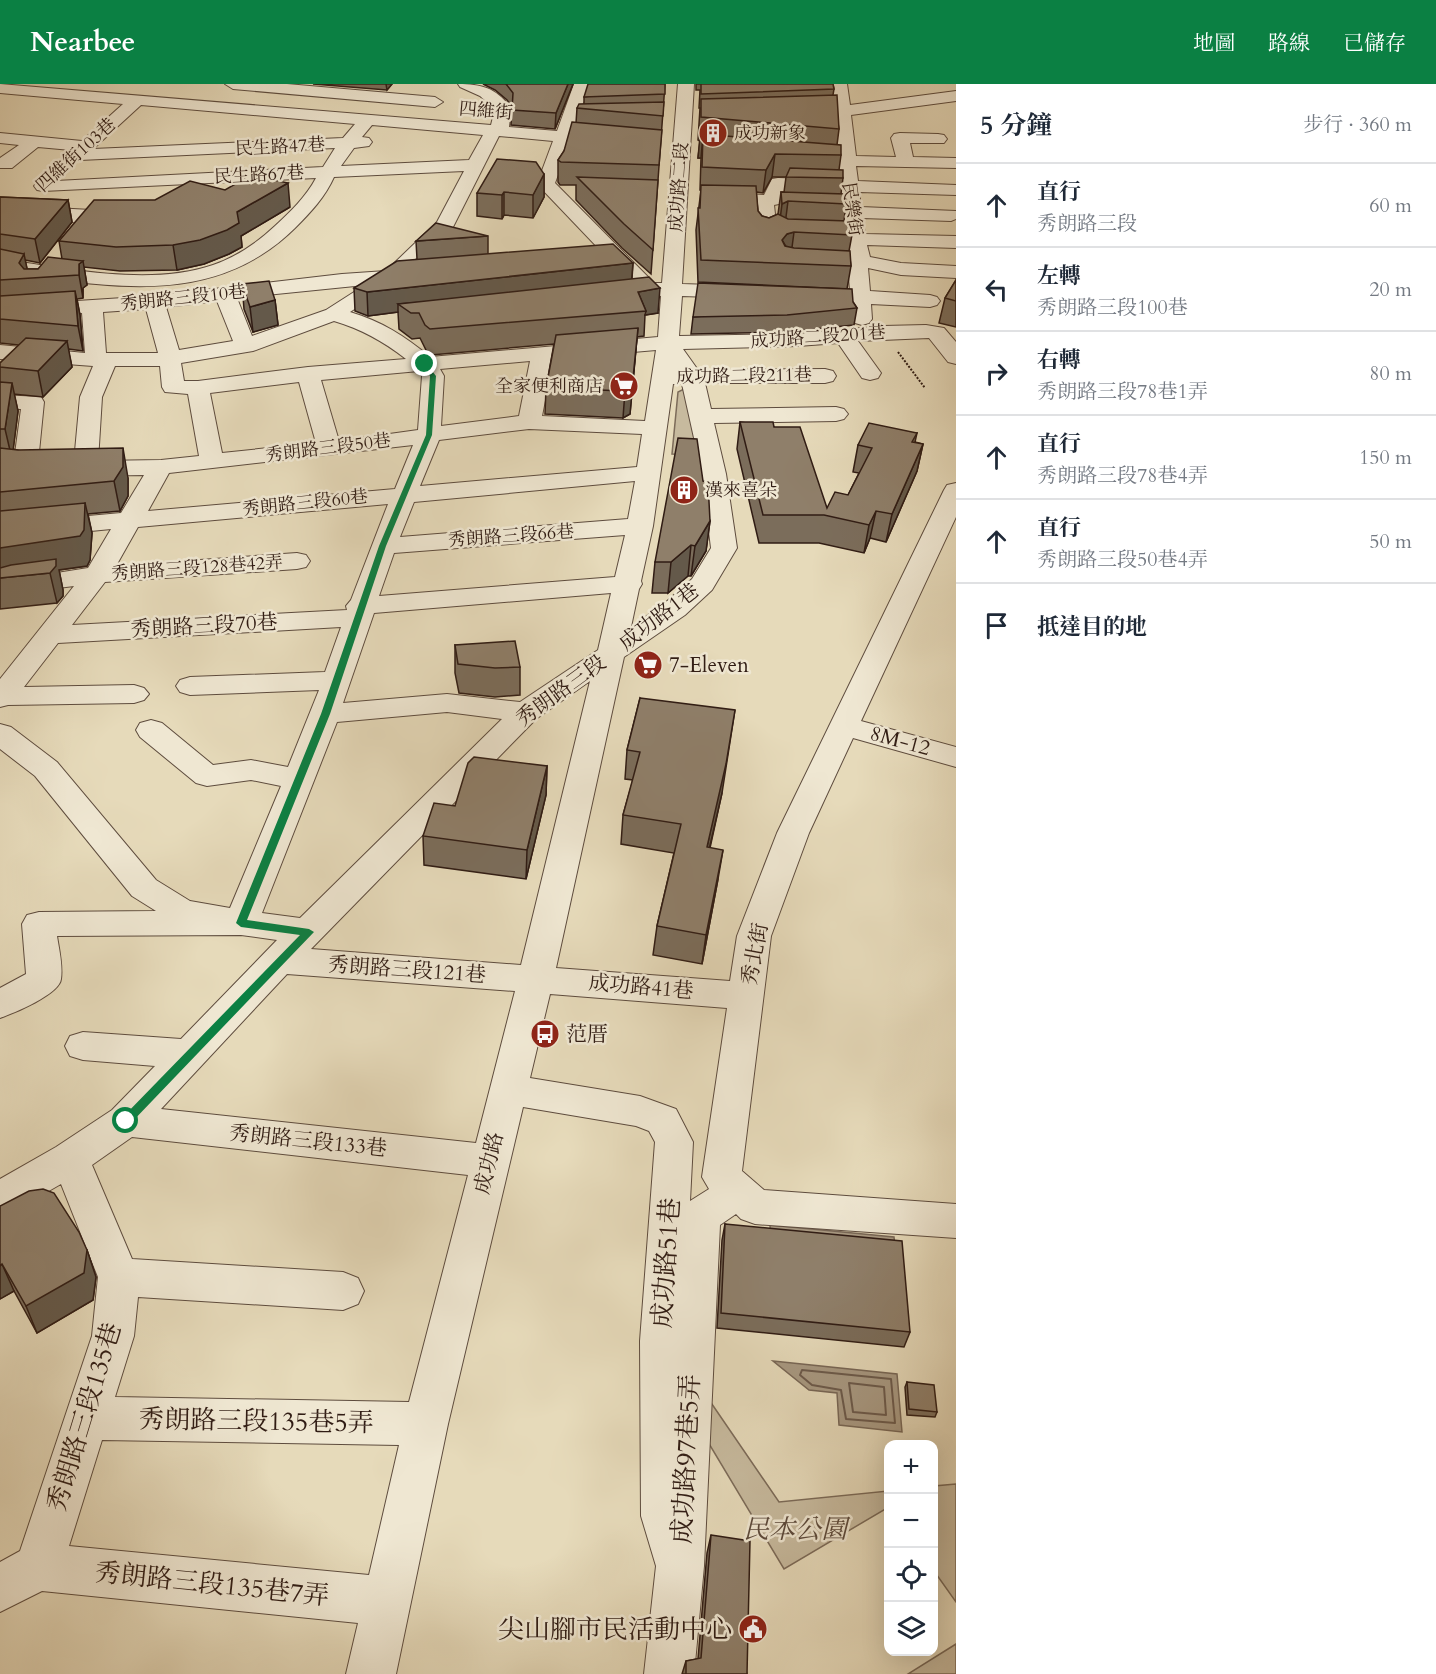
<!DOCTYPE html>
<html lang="zh-TW">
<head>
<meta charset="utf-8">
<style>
	:root { --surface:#fff; --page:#f6f6f7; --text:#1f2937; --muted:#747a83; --line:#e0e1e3; --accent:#0b8043 }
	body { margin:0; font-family:Cardo,"Noto Serif TC",serif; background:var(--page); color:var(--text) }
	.controls { position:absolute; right:18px; bottom:18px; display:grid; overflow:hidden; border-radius:12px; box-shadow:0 6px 24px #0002 }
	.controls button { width:54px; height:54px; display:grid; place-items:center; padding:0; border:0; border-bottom:2px solid var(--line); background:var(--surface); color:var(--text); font:30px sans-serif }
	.stop { position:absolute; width:18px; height:18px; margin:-14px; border:4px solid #0b8043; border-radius:50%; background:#fff }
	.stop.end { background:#0b8043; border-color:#fff; box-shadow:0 2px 6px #0008 }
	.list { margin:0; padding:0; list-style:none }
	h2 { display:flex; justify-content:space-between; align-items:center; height:78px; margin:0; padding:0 24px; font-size:26px }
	h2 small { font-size:20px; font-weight:400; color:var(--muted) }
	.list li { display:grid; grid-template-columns:39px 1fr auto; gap:18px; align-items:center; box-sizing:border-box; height:84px; padding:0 24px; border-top:2px solid var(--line) }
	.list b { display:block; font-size:22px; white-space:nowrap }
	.list p { margin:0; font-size:20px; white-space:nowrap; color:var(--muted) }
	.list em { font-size:20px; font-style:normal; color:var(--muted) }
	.icon { flex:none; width:33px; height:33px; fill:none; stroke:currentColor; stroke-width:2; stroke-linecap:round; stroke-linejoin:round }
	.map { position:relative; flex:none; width:956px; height:1590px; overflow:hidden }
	header { display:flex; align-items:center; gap:36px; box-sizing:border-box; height:84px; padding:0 30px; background:var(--accent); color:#fff }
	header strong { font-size:28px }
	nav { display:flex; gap:33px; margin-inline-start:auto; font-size:21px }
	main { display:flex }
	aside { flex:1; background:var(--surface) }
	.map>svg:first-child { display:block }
</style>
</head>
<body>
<header>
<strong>Nearbee</strong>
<nav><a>地圖</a><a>路線</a><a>已儲存</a></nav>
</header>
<main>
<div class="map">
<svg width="956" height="1590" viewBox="0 0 956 1590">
	<rect width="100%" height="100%" fill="#e6daba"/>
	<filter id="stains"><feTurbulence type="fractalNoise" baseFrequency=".00333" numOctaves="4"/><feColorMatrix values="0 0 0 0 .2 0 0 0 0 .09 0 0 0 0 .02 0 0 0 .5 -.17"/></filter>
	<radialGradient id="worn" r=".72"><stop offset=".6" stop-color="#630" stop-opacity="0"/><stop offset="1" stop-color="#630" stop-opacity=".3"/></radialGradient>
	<g fill="#c7ba9e" stroke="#7c6b59" stroke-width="1.5">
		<polygon points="684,305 687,306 697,371 672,370 678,308"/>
		<polygon points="703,1307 779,1418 888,1407 888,1426 887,1424 784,1485 699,1343"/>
		<polygon points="956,1400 956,1518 934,1487 934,1402"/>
		<polygon points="956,1560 956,1590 908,1590"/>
	</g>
	<g fill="#a89982" stroke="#786756" stroke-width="1.5">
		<polygon points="770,1141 894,1153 896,1173 771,1161"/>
		<polygon points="773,1277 897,1290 902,1348 839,1341 837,1309 809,1306"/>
	</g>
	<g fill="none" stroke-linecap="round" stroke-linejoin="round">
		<g stroke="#6c5a4b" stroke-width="2">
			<polygon points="802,1286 891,1295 895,1339 846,1335 841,1306 812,1301 800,1291"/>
			<polygon points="849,1299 884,1303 886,1331 853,1328"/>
		</g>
		<g stroke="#5e4c3e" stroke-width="2">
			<g id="minor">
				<path d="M0,0L491,41L495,25L480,12L460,3L458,0C482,0 496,4 511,24L509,43L557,47L574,0H590L573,48L614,52L620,53L623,57L620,61L614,62L570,58L555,99L654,199H662L678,0H694L682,200L741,202L748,204L751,208L748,212L741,214L682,212L679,252L798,250L883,242L926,241L944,244L956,258V280L948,278L929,254L858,257L881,289L878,294L870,296L862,294L838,259L798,262L683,265L698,286L825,285L833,287L836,292L833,297L825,299H705L711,325L836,323L844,325L848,330L844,335L836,337L714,339L726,390L737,464L712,506L685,531L624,573L556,884L730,897L737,852L777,749L944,406L947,401L956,399V433L861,637L956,663V683L853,654L809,749L771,852L742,1087L764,1106L956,1120V1154L755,1140L741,1135L736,1130L720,1141L704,1482L694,1590H644L656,1482L641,1432L640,1257L655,1058L649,1047L636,1042L523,1023L448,1340L396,1590H346L358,1539L42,1507L0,1528V1478L20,1467L92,1252L98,1193L61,1100L14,1127L0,1132V1095L56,1063L112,1026L155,982L83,976L70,972L65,962L70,952L83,948L181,955L277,856L241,851L57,852C59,865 63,881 61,895C60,910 14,929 0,934V904L26,890L22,840L27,831L39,828L156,827L132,812L35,692L0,665V640L11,643L57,678L156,796L190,817L230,824L281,702L251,696L207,702L196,699L140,653L136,646L140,639L151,636L162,639L213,681L251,676L288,683L319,606L190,611L180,608L176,602L180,596L190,593L325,588L341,543L58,559L24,603L134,601L144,604L149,610L144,616L134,619L8,621L0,623V595L74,502L18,509L0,516V498L88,484L111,445L0,456V440L121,429L144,391L25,393L0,390V376L14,377L21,325H0V311L41,313L44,318L38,378H74L80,313L93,282L0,275V261L85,269L82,229L0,234V222L154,212L342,190L386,187L437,138L464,87L334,93C325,113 311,128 295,144C212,226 104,202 0,187V175C66,184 149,203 213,181C236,173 257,159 275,142C290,128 306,113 316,94L43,107L37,106L34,102L37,98L323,83L335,64L80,76L69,82L63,81L60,77L71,66L38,63L12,84H0V74L19,61L0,59V49L82,57L123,20L0,9ZM141,21L355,40L343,54L93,65ZM372,41L483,51L469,76L341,82L354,64L369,62L372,58L369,54L362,53ZM499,52L553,57L537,100L641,209L661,212L658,253L430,273C405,252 381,237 350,228L399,196L452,145ZM365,201L326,226L252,252L237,214ZM217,217L233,257L179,266L166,223ZM146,225L158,269H106L103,228ZM334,237C361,245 383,257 406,275L308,283L198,297H184L181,279L253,267ZM656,266L645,337L542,332L553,275ZM530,277L519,332L441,342L444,292L440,285ZM115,282H160L162,303L165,308L188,310L199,372L161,376L98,377L102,313ZM419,287L422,292L418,346L339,357L321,296ZM299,298L316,359L222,369L210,309ZM673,300H682L702,390L711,464L692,495L665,519L631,543L639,505L642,500L641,497L653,442ZM529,345L642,350L637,383L420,402L439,356ZM413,361L395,405L148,427L169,389ZM635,397L628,435L400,453L414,418ZM388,420L351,516L346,522L347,526L72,541L105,498L297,485L306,483L310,477L306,471L297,469L116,482L138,443ZM625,451L615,493L379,512L394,469ZM611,509L598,566L520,618L447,610L343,619L374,529ZM590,597L521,881L311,865L536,635ZM447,628L502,635L300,834L262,829L337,638ZM287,890L515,907L476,1059L161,1025ZM550,910L727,924L702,1093L709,1105L690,1117L693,1058L676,1025L640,1012L530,994ZM132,1053L468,1091L409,1318L115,1313L134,1252L138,1213L343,1226L358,1220L364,1207L358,1194L343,1188L132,1175L92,1081ZM102,1356L399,1361L369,1491L69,1462Z"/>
				<polygon points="225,0 287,0 435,13 443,18 435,23 233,5"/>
				<polygon points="831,0 847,0 850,21 956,7 956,17 851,31 856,72 896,73 891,54 894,50 900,49 938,50 944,51 947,55 944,59 910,59 913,73 956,74 956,84 856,82 858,97 956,101 956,111 859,108 861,123 956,127 956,135 951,137 862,134 865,150 956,152 956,164 867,161 870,173 901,179 956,182 956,194 901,191 868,184 870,207 930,211 937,213 940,217 937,221 930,223 871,220 872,235 869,239 862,241 855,239 852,235 850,219 801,214 798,210 801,206 808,204 850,206 848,182 851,177 845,155 841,107 785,105 779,120 774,121 777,148 774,152 760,152 757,148 755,122 713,120 706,118 704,114 706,110 713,108 764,111 772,95 778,94 840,96 839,82 797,77 791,76 788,72 791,68 797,67 838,71 835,32 793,34 785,29 793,24 834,22"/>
				<path d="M0,121L91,126H134L136,130L134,134C92,144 42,135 0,133Z"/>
			</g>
		</g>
		<polyline stroke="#301c14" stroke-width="2" stroke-dasharray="2 1.5" stroke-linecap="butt" points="898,268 925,304"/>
		<use href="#minor" fill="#efe7d2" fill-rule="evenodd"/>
	</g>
	<g fill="#7b6d5b" stroke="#301c14" stroke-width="1.5" fill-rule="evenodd">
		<polygon points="313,0 392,0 387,6"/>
		<polygon points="483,0 573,0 555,45 511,41 512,23 507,16 495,6"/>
		<polygon points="665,0 658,96 651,190 622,164 576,116 576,101 560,101 558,98 558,76 564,67 576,39 577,24 584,20 584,13"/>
		<path d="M696,0H833L834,5L833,11L839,45L837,61L841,71L839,86L843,94L841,110L846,120L844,137L852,151L849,167L851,182L847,205L698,198L696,146L701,106H700L701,74H698L700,57L698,56L700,24H699L700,6H696ZM772,93H786L784,108H781L778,130L769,134L762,132L758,127L756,108L763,109Z"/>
		<polygon points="544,90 544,113 533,134 504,131 502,135 477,132 477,109"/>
		<polygon points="0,113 68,116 72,138 40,179 25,176 27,185 38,185 62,175 59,157 290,123 241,152 242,163 229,170 204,180 177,186 120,187 84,183 87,201 83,204 83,214 77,215 80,231 83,267 68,265 72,283 43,313 14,310 18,327 13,365 128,394 128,412 120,427 88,430 92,449 90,476 87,482 59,486 63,506 63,512 57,519 0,525 0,279 19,261 0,259"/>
		<polygon points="488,152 488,170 633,179 632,195 658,229 645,231 644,252 637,253 630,330 623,334 545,330 546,304 554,260 431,271 426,266 420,254 412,255 399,245 398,228 368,232 355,227 354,204 417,175 416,157"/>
		<polygon points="956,196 956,243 939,239 945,214"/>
		<polygon points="242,200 275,216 278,241 253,248 244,225"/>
		<polygon points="853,218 857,224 854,241 784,248 691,250 693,233"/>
		<polygon points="740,338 774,343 827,424 848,411 859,389 853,388 858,361 917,349 915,358 923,360 917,387 886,458 870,454 864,469 819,459 759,459 737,365"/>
		<polygon points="710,437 706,467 691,492 688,492 668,509 652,509 655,478"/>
		<polygon points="455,561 520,583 520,611 495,613 459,609 455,589"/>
		<polygon points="640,614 722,709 710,764 718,795 702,880 653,871 657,842 674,769 621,760 623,731 633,696 625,695 627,666"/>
		<polygon points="547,682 546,711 526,795 424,781 423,752 455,722"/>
		<polygon points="0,1122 87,1166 96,1193 93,1216 37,1249 14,1207 0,1215"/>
		<polygon points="725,1140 910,1248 904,1263 717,1244 722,1156"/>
		<polygon points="907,1298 937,1328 935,1333 907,1331 905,1303"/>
		<polygon points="711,1451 747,1590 682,1590 686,1577 698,1575 707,1469"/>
	</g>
	<g fill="#64594a" stroke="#301c14" stroke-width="1.5">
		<polygon points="386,0 392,0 387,6"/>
		<polygon points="568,0 573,0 555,45 556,29"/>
		<polygon points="703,51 701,74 698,74 700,52"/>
		<polygon points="775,70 772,93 763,109 766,86"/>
		<polygon points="544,90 544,113 533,134 533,111"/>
		<polygon points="288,99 290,123 241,152 242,163 229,170 204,180 177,186 173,161 237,128"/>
		<polygon points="504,108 504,131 502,135 502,111"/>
		<polygon points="68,116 72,138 40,179 35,155"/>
		<polygon points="788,117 785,141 779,144 782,120"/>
		<polygon points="794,148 791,171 782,156 787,150"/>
		<polygon points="24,170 29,194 19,179"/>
		<polygon points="83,177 87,201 83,204 83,214 79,191 79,180"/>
		<polygon points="633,179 631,202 398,220 398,228 368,232 367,208"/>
		<polygon points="660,204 658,229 645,231 646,227 638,208"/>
		<polygon points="75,207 80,231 83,267 78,242"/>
		<polygon points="275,216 278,241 253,248 250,223"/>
		<polygon points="638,244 630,330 623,334 625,307"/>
		<polygon points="67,257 72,283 43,313 38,287"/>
		<polygon points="12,299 18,327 12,375 5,345"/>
		<polygon points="923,360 917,387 886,458 892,430"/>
		<polygon points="123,364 128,394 128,412 120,427 114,397"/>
		<polygon points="85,419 92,449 90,476 87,482 59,486 63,506 63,512 57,519 50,489 0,494 0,464"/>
		<polygon points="876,427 870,454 864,469 869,441"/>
		<polygon points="710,437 706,467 691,492 695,462"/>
		<polygon points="691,461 688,492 668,509 671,478"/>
		<polygon points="735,626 722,709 703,792 707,763"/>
		<polygon points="547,682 546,711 526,795 527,766"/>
		<polygon points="723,766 718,795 702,880 706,851"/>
		<polygon points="87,1166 96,1193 93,1216 37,1249 26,1222"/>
		<polygon points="2,1180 14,1207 0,1215 0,1182"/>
	</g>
	<g fill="#8f7f6a" stroke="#301c14" stroke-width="1.5">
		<polygon points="506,0 568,0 556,29 512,26 513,9"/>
		<polygon points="588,0 665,0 665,10 584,13"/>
		<polygon points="701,0 833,0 834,5 701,10"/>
		<polygon points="837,11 839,45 701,33 701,15"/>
		<polygon points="664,18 663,32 577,24 579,20"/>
		<polygon points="572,38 662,46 659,81 561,78 558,76 564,67"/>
		<polygon points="700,50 841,61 841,71 775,70 766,86 702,83 703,51 700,52"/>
		<polygon points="497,75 536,78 544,90 533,111 504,108 502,111 477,109"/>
		<polygon points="790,84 843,86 843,94 786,93"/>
		<polygon points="251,91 288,99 237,128 239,139 227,146 200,156 173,161 116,163 59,157 94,116 155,116 190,97 225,106"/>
		<polygon points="577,93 658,96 653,166 624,140"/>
		<polygon points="701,101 756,102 758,127 762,132 769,134 778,130 788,135 849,137 852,151 794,148 787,150 782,156 785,162 794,164 850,167 851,182 701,176 698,124 700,124"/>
		<polygon points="781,108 845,110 846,120 788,117 782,120"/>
		<polygon points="0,113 68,116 35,155 0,150"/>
		<polygon points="436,139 488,152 416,157"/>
		<polygon points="613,160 633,179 367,208 354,204 397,177"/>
		<polygon points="0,165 24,170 19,179 24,185 38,185 48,173 83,177 79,180 79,191 0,196"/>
		<polygon points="649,193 660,204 638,208 646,227 430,245 425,241 419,229 411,229 398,220"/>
		<polygon points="956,196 956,217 945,214"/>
		<polygon points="269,197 275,216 250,223 242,200"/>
		<polygon points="698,199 852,205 853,218 857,224 787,231 693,233"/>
		<polygon points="75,207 78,242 0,235 0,212"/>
		<polygon points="638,244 632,304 625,307 546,304 556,251"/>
		<polygon points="26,254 67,257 38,287 0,283 0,279"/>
		<polygon points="0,298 12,299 5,345 0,345"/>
		<polygon points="740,338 773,338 774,343 800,343 827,424 835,408 848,411 872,364 858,361 869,339 917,349 912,358 923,360 892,430 876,427 869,441 824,431 763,431"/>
		<polygon points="678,354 697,355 703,397 708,398 710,437 695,462 691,461 671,478 655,478"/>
		<polygon points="0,364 18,366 123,364 123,383 114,397 0,408"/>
		<polygon points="85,419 84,446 80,452 0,464 0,427"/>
		<polygon points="56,475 56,482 50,489 0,494 0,484 11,481"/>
		<polygon points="515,557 520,583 495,584 458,580 455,561"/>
		<polygon points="640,614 735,626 726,680 707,763 723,766 706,851 657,842 681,740 623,731 640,668 627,666"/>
		<polygon points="474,673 547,682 527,766 423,752 434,719 455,722 468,679"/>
		<polygon points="43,1105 54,1109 79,1148 87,1166 84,1189 26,1222 2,1180 0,1182 0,1122 29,1107"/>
		<polygon points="725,1140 902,1157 910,1248 721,1229"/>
		<polygon points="907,1298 934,1301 937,1328 909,1325"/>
		<polygon points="711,1451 750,1457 747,1590 686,1590 686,1577 701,1574"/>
	</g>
	<polygon fill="#0b8043" points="425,278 436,292 432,351 386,462 330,630 247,836 309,845 314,848 130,1040 122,1040 122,1034 300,851 241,843 236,839 321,630 379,462 426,351 430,292 422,280"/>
	<defs>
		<g id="building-disc" transform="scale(1.5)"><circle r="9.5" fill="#8f2418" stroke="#efe7d2"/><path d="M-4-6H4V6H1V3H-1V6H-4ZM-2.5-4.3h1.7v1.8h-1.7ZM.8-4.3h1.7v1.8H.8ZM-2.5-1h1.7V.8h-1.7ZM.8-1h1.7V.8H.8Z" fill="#fff"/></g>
		<g id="supermarket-disc" transform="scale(1.5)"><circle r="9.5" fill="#8f2418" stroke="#efe7d2"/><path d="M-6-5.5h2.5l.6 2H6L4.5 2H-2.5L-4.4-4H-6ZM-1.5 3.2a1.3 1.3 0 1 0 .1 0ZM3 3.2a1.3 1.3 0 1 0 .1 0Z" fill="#fff"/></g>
		<g id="bus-disc" transform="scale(1.5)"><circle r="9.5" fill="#8f2418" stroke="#efe7d2"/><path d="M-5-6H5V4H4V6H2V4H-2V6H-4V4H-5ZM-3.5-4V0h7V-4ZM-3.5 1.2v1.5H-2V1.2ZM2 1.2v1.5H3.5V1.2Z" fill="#fff"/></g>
		<g id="civic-disc" transform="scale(1.5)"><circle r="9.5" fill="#8f2418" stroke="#efe7d2"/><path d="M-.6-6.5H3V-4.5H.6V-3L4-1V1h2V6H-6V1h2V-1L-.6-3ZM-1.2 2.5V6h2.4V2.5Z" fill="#fff"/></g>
	</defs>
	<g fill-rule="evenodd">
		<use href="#building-disc" x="713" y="49"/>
		<use href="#supermarket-disc" x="624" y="302"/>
		<use href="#building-disc" x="684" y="406"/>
		<use href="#supermarket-disc" x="648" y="581"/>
		<use href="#bus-disc" x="545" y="950"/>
		<use href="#civic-disc" x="753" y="1545"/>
	</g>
	<g text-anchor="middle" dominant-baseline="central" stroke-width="5" stroke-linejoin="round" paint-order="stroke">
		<g font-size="18" fill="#301c14" stroke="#efe7d2">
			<text transform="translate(486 27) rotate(5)">四維街</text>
			<text transform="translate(280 63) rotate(-3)">民生路47巷</text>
			<text transform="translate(76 71) rotate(-42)">四維街103巷</text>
			<text transform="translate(259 91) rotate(-3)">民生路67巷</text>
			<text transform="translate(679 103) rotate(-86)">成功路二段</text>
			<text transform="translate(852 125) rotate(82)">民樂街</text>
			<text transform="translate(183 214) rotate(-6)">秀朗路三段10巷</text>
			<text transform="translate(818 253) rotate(-4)">成功路二段201巷</text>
			<text transform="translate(744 292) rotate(-1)">成功路二段211巷</text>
			<text transform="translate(328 364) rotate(-7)">秀朗路三段50巷</text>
			<text transform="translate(305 419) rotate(-6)">秀朗路三段60巷</text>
			<text transform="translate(511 452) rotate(-4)">秀朗路三段66巷</text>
			<text transform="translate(197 484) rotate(-4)">秀朗路三段128巷42弄</text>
		</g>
		<g font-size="18" fill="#301c14" stroke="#efe7d2" text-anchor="start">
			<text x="734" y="49">成功新象</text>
			<text x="603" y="302" text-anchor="end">全家便利商店</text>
			<text x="705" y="406">漢來喜朵</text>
		</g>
		<g font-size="21" fill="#301c14" stroke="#efe7d2">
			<text transform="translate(659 533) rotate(-38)">成功路1巷</text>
			<text transform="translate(204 542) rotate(-3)">秀朗路三段70巷</text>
			<text transform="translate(561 607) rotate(-36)">秀朗路三段</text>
			<text transform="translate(900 657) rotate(15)">8M-12</text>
			<text transform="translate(755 870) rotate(-79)">秀北街</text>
			<text transform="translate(407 886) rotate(4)">秀朗路三段121巷</text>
			<text transform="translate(641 903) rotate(5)">成功路41巷</text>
			<text transform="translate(308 1057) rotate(6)">秀朗路三段133巷</text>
			<text transform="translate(489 1079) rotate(-76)">成功路</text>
		</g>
		<g font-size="21" fill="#301c14" stroke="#efe7d2" text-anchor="start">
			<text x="669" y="581">7-Eleven</text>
			<text x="566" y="950">范厝</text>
		</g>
		<g font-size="26" fill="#301c14" stroke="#efe7d2">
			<text transform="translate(666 1179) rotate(-86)">成功路51巷</text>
			<text transform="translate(84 1333) rotate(-73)">秀朗路三段135巷</text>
			<text transform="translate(256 1337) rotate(1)">秀朗路三段135巷5弄</text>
			<text transform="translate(686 1375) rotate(-87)">成功路97巷5弄</text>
			<text transform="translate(212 1500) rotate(6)">秀朗路三段135巷7弄</text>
		</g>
		<g font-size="26" font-style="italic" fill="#5d4b3d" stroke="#efe7d2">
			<text x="795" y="1445">民本公園</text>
		</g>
		<g font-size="26" fill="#301c14" stroke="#efe7d2" text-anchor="end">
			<text x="732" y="1545">尖山腳市民活動中心</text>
		</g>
	</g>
	<rect width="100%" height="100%" filter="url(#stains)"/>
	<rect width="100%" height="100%" fill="url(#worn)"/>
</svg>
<div class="controls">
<button>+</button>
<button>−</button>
<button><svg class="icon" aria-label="locate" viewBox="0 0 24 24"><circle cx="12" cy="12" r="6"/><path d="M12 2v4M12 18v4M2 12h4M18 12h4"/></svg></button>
<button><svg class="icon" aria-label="layers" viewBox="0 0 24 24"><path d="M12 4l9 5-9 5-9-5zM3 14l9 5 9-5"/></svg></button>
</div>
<div class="stop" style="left:126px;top:1037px"></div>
<div class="stop end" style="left:425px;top:280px"></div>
</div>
<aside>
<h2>5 分鐘<small>步行 · 360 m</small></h2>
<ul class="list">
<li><svg class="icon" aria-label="ahead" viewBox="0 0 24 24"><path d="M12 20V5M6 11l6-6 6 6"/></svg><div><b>直行</b><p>秀朗路三段</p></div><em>60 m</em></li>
<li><svg class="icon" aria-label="left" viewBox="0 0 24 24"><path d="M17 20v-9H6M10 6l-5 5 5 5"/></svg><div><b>左轉</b><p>秀朗路三段100巷</p></div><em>20 m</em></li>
<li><svg class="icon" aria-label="right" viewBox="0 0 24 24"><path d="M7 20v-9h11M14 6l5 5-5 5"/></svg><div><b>右轉</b><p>秀朗路三段78巷1弄</p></div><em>80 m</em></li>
<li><svg class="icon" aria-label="ahead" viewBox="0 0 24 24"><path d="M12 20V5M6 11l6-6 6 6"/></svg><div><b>直行</b><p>秀朗路三段78巷4弄</p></div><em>150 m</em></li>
<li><svg class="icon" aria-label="ahead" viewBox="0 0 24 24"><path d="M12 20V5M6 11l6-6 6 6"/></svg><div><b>直行</b><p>秀朗路三段50巷4弄</p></div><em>50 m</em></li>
<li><svg class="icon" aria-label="arrive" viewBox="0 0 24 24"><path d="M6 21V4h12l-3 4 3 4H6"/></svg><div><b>抵達目的地</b></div></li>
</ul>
</aside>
</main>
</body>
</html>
